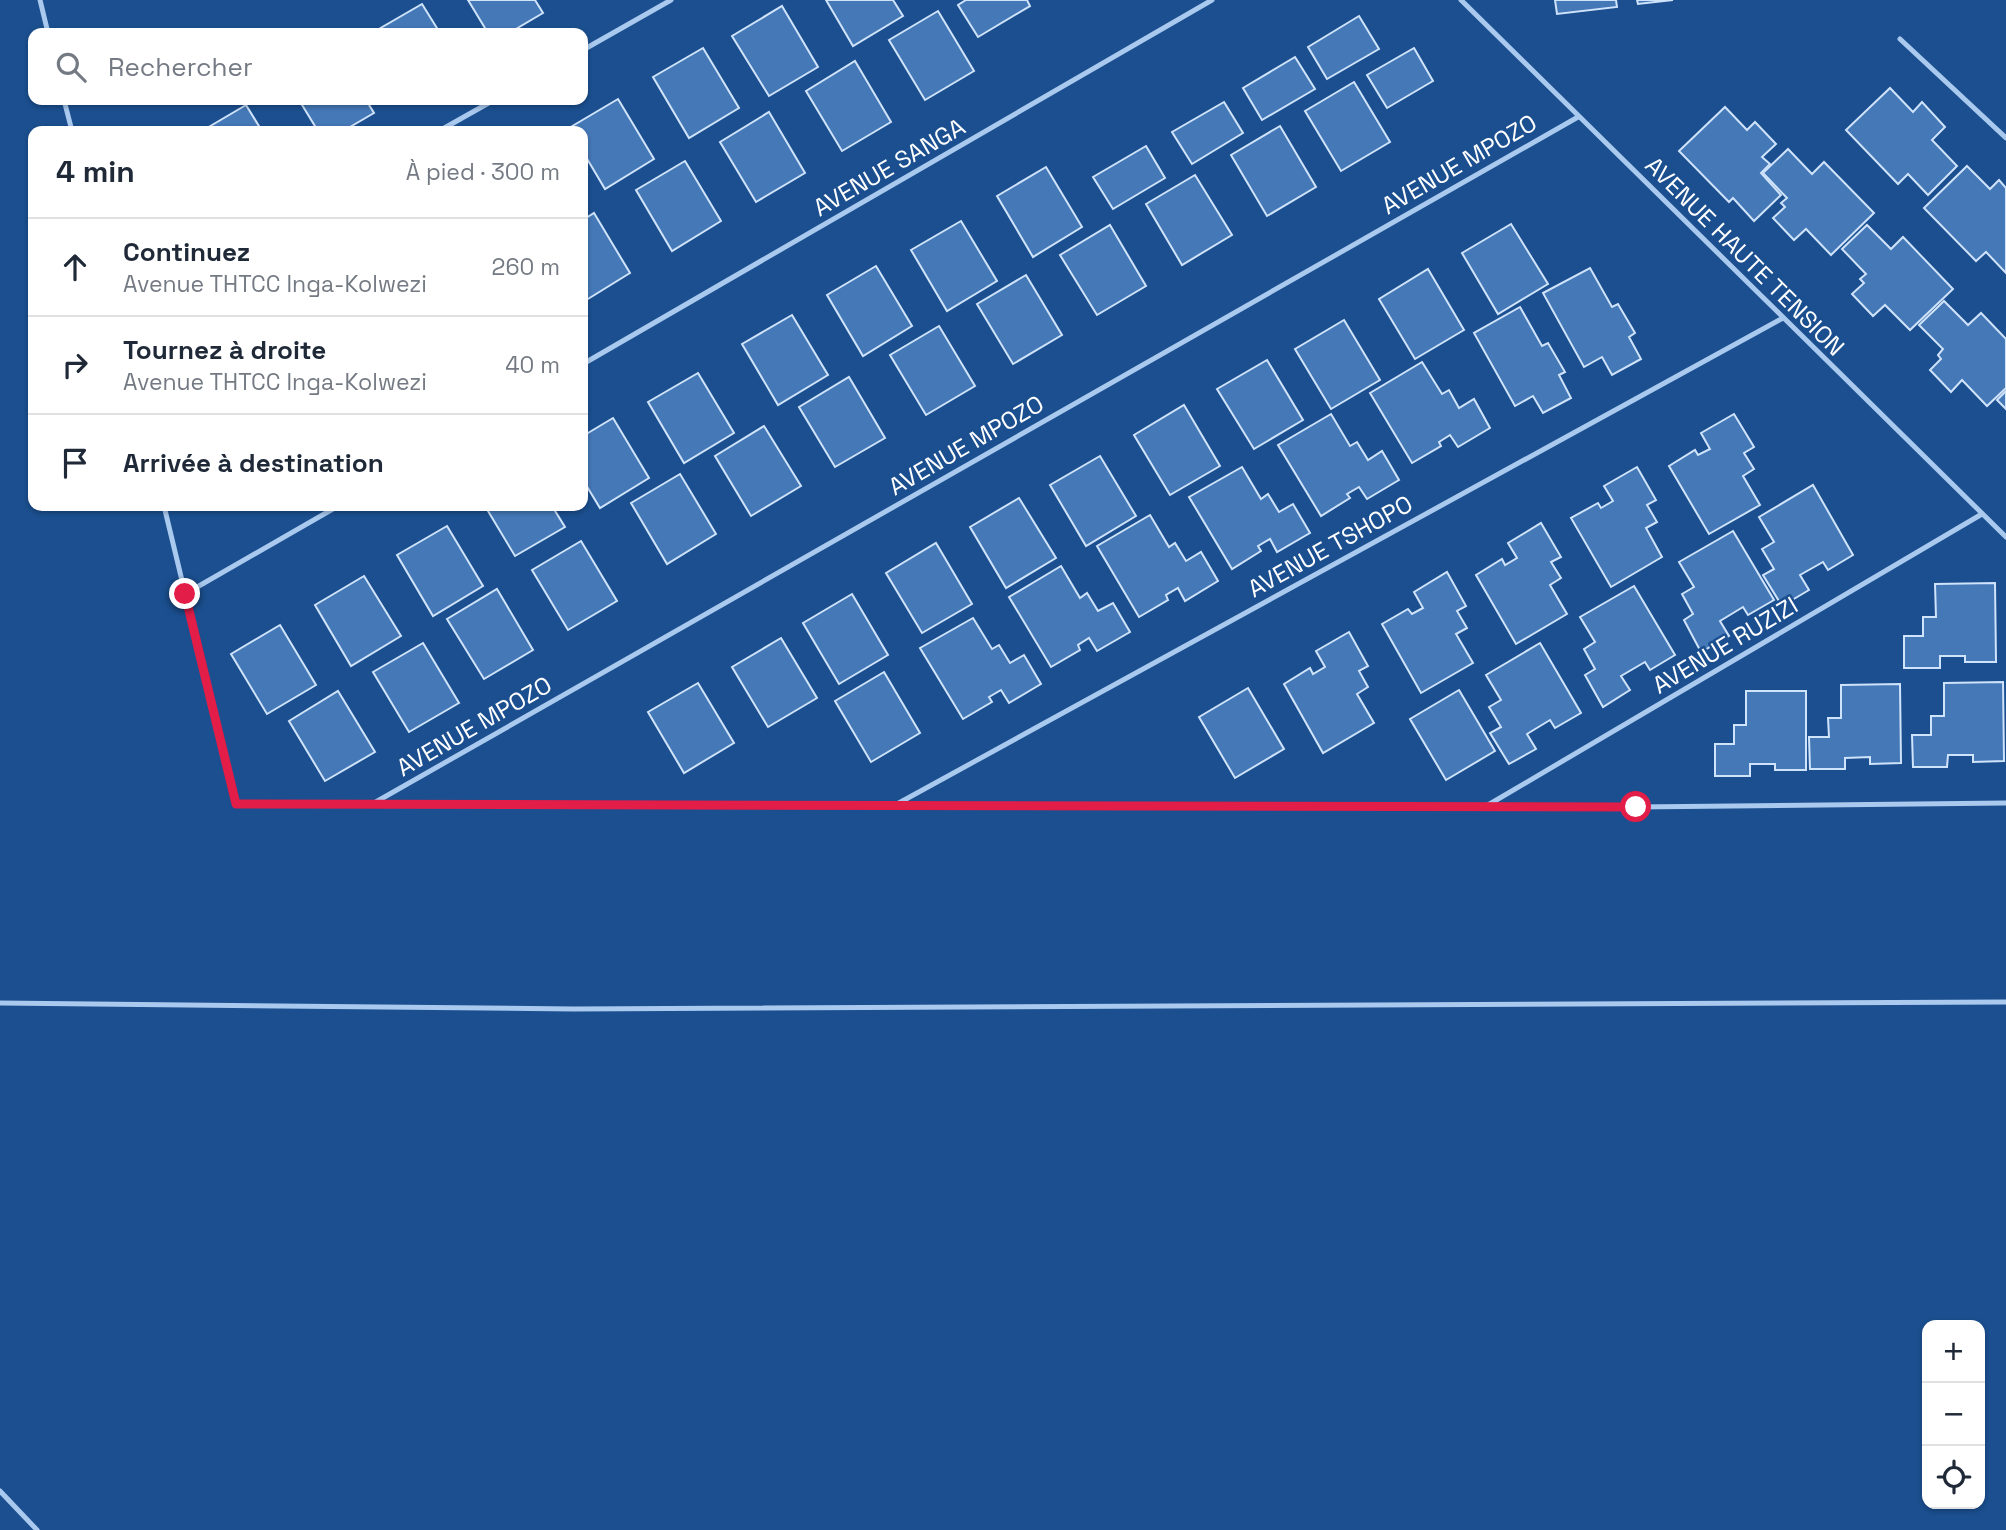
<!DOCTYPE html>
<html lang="fr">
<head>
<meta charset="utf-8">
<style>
	:root { --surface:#fff; --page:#f2f2f3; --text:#1f2937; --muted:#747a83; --line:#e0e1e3 }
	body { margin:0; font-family:"Space Grotesk",sans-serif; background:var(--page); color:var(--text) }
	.controls { position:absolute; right:21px; bottom:21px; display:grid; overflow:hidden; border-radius:14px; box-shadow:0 2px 5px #0004 }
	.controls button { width:63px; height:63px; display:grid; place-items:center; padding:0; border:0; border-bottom:2px solid var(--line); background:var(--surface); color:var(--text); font:35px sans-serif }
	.stop { position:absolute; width:21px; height:21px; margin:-16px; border:5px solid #e11d48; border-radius:50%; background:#fff }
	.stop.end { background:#e11d48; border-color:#fff; box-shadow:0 2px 7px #0008 }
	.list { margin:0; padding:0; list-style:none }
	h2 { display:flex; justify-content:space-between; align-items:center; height:91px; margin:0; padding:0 28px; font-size:30px }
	h2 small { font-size:23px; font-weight:400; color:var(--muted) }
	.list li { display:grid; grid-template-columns:46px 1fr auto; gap:21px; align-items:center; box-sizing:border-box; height:98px; padding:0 28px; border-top:2px solid var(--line) }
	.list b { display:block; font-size:26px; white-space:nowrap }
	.list p { margin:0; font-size:23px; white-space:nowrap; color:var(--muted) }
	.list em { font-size:23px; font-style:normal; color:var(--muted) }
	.icon { flex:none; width:38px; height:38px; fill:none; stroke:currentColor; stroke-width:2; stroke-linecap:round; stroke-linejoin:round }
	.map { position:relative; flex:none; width:2006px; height:1530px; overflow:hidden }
	.search { position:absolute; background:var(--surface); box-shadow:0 2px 5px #0004; left:28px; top:28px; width:560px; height:77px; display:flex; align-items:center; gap:18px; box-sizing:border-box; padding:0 24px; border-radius:14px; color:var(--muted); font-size:26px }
	.panel { position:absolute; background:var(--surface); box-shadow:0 2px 5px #0004; left:28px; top:126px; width:560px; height:385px; border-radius:14px }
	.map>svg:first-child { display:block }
</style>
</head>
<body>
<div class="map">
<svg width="2006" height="1530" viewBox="0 0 2006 1530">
	<rect width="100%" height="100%" fill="#1b4f8f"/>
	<g fill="#4478b7" stroke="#cfe3fa" stroke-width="2">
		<polygon points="468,0 535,0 543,13 509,33 488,33"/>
		<polygon points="826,0 893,0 903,16 853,46"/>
		<polygon points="966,0 1027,0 1030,6 978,37 958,5"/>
		<polygon points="1555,0 1616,0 1617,7 1557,14"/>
		<polygon points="1637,0 1673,0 1638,4"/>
		<polygon points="422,4 440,33 372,33"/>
		<polygon points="782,6 818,67 769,96 732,36"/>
		<polygon points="938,11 974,71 925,100 889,40"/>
		<polygon points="1359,16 1379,49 1327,79 1308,47"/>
		<polygon points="703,48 739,108 689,138 653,77"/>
		<polygon points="1414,48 1433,81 1387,108 1367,75"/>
		<polygon points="1295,57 1315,89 1262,120 1243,88"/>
		<polygon points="855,61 891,122 842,151 806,91"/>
		<polygon points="1354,82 1390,142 1341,171 1305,111"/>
		<polygon points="1890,88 1913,112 1922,102 1945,127 1932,140 1957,166 1928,195 1908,174 1898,184 1846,130"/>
		<polygon points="618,99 654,159 605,189 583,152 583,131 571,131 569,128"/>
		<polygon points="299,100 366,100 374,113 343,131 318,131"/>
		<polygon points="1224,102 1243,133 1192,164 1172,132"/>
		<polygon points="246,105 262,131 202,131"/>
		<polygon points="1725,107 1747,130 1755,122 1776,144 1762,157 1770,164 1761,173 1781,195 1754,221 1733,198 1729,202 1679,151"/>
		<polygon points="769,112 805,173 756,202 720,142"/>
		<polygon points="1280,126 1316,187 1267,216 1231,155"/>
		<polygon points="1146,146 1165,178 1113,209 1093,177"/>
		<polygon points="1788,149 1812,174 1824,162 1874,213 1831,255 1806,229 1794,240 1773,218 1785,207 1781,203 1787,198 1763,173"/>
		<polygon points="685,161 721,221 672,251 636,190"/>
		<polygon points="1967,166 1990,189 1999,180 2006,188 2006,273 1986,252 1976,261 1924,208"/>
		<polygon points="1046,167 1082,227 1033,257 997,196"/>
		<polygon points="1195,175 1232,235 1182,265 1146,204"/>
		<polygon points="594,213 630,273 583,302 583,220"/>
		<polygon points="961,221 997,281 947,311 911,250"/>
		<polygon points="1511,224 1548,284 1498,314 1462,253"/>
		<polygon points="1110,225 1146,286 1097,315 1060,255"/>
		<polygon points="1867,225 1891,249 1903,237 1953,289 1910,330 1885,305 1873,316 1852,294 1864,283 1860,279 1866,274 1842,249"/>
		<polygon points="876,266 912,326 863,356 827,295"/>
		<polygon points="1590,268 1612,307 1618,304 1635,333 1629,337 1641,359 1612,375 1602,357 1584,367 1543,293"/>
		<polygon points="1428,269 1464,330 1415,359 1379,299"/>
		<polygon points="1026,275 1062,335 1013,364 977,304"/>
		<polygon points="1944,301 1968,325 1981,313 2006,339 2006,388 1987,406 1962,380 1951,392 1930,370 1941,359 1938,355 1943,349 1919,325"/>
		<polygon points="1520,307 1542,346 1548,343 1565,372 1559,375 1571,398 1543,413 1533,396 1515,406 1474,333"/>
		<polygon points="792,315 828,375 778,405 742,344"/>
		<polygon points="1344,320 1380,380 1331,409 1295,349"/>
		<polygon points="939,326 975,386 926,415 890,355"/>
		<polygon points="1267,360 1303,420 1254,449 1217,389"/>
		<polygon points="1422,362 1442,394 1449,390 1459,408 1474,399 1490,428 1458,447 1450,435 1439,442 1441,446 1412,463 1370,393"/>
		<polygon points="698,373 734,433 684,463 648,402"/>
		<polygon points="849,377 885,438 835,467 799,407"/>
		<polygon points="2006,391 2006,409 1997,400"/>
		<polygon points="1184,405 1220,466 1170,495 1134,435"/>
		<polygon points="1331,414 1350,446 1357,442 1368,460 1382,451 1399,480 1367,499 1359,487 1347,494 1350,498 1321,516 1278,445"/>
		<polygon points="1734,414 1754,447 1744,453 1754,469 1743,476 1760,505 1709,534 1669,466 1695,450 1698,455 1710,449 1701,433"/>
		<polygon points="613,418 649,478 600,508 583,480 583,436"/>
		<polygon points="764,426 801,486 751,516 715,456"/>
		<polygon points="1100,456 1136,516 1086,546 1050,485"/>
		<polygon points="1242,467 1261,499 1268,494 1279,512 1293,504 1310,533 1277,552 1270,539 1258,546 1261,551 1232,569 1189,497"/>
		<polygon points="1637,467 1656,500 1647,505 1657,522 1646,528 1662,557 1611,587 1571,518 1598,503 1601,508 1613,501 1604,486"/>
		<polygon points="680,474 716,534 667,564 631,503"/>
		<polygon points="1813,485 1853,555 1828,570 1823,562 1800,575 1809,590 1782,606 1763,575 1774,569 1762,549 1774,542 1759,517"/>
		<polygon points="1019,498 1056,558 1006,588 970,527"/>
		<polygon points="485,506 552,506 565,527 515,556"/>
		<polygon points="1150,515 1169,547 1175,543 1186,561 1201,552 1218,581 1185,601 1178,588 1166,595 1168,600 1139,617 1097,546"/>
		<polygon points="1541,523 1561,557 1551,562 1561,578 1550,585 1567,614 1516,644 1476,575 1502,559 1505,565 1517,558 1508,543"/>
		<polygon points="447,526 483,586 433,616 397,555"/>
		<polygon points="1733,531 1774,600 1748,615 1743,607 1720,621 1729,636 1701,652 1684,620 1693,614 1682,594 1694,587 1679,562"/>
		<polygon points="581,541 617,601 568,630 532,570"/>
		<polygon points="936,543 972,604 922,633 886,573"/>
		<polygon points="1061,566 1080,598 1087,593 1098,611 1113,603 1130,632 1097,651 1089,638 1078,645 1080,650 1051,667 1009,597"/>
		<polygon points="1447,572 1466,606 1457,611 1467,628 1456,634 1473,663 1421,693 1382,624 1408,609 1412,614 1423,608 1414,592"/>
		<polygon points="364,576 401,636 351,666 315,605"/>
		<polygon points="1995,583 1996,662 1965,662 1965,656 1940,656 1940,668 1904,668 1904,636 1923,636 1923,617 1936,617 1935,584"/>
		<polygon points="1634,586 1675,655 1650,670 1645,662 1621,676 1630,690 1603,707 1585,675 1595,669 1584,649 1595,642 1580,617"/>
		<polygon points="497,589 533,650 484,679 447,619"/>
		<polygon points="852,594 888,655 839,684 803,623"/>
		<polygon points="973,618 992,649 999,645 1010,663 1024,655 1041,684 1009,703 1001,690 989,697 992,702 963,719 920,648"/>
		<polygon points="280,625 316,685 267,714 231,654"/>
		<polygon points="1349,632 1368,666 1359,671 1368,687 1357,694 1374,723 1323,753 1284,684 1310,668 1313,674 1325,667 1316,651"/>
		<polygon points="781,638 817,698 768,727 732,667"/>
		<polygon points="423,643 459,703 409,732 373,672"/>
		<polygon points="1540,643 1581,713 1555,728 1550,720 1527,734 1536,749 1509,764 1490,733 1501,727 1489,707 1501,700 1486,675"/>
		<polygon points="884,672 920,733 871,762 835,701"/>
		<polygon points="2003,682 2004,761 1973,762 1973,755 1948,755 1947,767 1913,767 1912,735 1931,735 1931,716 1944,716 1944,683"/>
		<polygon points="698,683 734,743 684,773 648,712"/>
		<polygon points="1900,684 1901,763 1870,764 1870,757 1845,758 1845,769 1810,769 1809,737 1829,737 1828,718 1841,718 1841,685"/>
		<polygon points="1248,688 1284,749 1235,778 1199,717"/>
		<polygon points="1459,690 1495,751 1446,780 1410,719"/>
		<polygon points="338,691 375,752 325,781 289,721"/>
		<polygon points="1746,691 1806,691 1806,770 1775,770 1775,764 1750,764 1750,776 1715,776 1715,744 1734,744 1734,725 1746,725"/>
	</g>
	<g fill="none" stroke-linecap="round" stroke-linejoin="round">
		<g stroke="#a9c9ee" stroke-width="5">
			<polyline points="40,0 48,33"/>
			<polyline points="1461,0 2006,537"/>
			<polyline points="1900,39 2006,138"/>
			<polyline points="583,50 671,0"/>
			<polyline points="64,100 72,131"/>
			<polyline points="439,131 494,100"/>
			<polyline points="583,364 1212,0"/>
			<polyline points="164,506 236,804 1636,807 2006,803"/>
			<polyline points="185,594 338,506"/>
			<polyline points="374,803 1578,117"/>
			<polyline points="897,804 1783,318"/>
			<polyline points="1488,805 1982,514"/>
			<polyline points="0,1003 574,1009 2006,1002"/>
			<polyline points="0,1491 37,1530"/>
		</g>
	</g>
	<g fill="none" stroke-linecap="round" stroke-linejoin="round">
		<polyline stroke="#e11d48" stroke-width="9" points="185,594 236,804 1636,807"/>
	</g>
	<g text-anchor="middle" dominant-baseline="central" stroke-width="5" stroke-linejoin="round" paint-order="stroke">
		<g font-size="24" fill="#fff" stroke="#1b4f8f">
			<text transform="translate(1459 164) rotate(-30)">AVENUE MPOZO</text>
			<text transform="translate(889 167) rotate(-30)">AVENUE SANGA</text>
			<text transform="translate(1745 256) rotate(45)">AVENUE HAUTE TENSION</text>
			<text transform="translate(966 445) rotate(-30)">AVENUE MPOZO</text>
			<text transform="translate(1330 546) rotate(-29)">AVENUE TSHOPO</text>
			<text transform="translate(1725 645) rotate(-31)">AVENUE RUZIZI</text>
			<text transform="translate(474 726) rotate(-30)">AVENUE MPOZO</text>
		</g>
	</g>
</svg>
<div class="controls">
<button>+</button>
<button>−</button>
<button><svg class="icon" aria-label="locate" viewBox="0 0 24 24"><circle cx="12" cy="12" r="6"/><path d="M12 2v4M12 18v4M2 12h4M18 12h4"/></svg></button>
</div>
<div class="stop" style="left:1636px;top:807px"></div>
<div class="stop end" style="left:185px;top:594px"></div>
<div class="search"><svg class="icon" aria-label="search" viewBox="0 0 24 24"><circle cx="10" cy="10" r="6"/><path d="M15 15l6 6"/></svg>Rechercher</div>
<section class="panel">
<h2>4 min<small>À pied · 300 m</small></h2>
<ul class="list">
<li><svg class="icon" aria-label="ahead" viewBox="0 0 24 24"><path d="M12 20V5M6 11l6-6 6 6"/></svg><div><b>Continuez</b><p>Avenue THTCC Inga-Kolwezi</p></div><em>260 m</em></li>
<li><svg class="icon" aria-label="right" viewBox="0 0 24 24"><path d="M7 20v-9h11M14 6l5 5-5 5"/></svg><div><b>Tournez à droite</b><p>Avenue THTCC Inga-Kolwezi</p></div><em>40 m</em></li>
<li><svg class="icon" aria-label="arrive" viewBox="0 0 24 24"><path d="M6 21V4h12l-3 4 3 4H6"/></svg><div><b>Arrivée à destination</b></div></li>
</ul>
</section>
</div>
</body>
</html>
